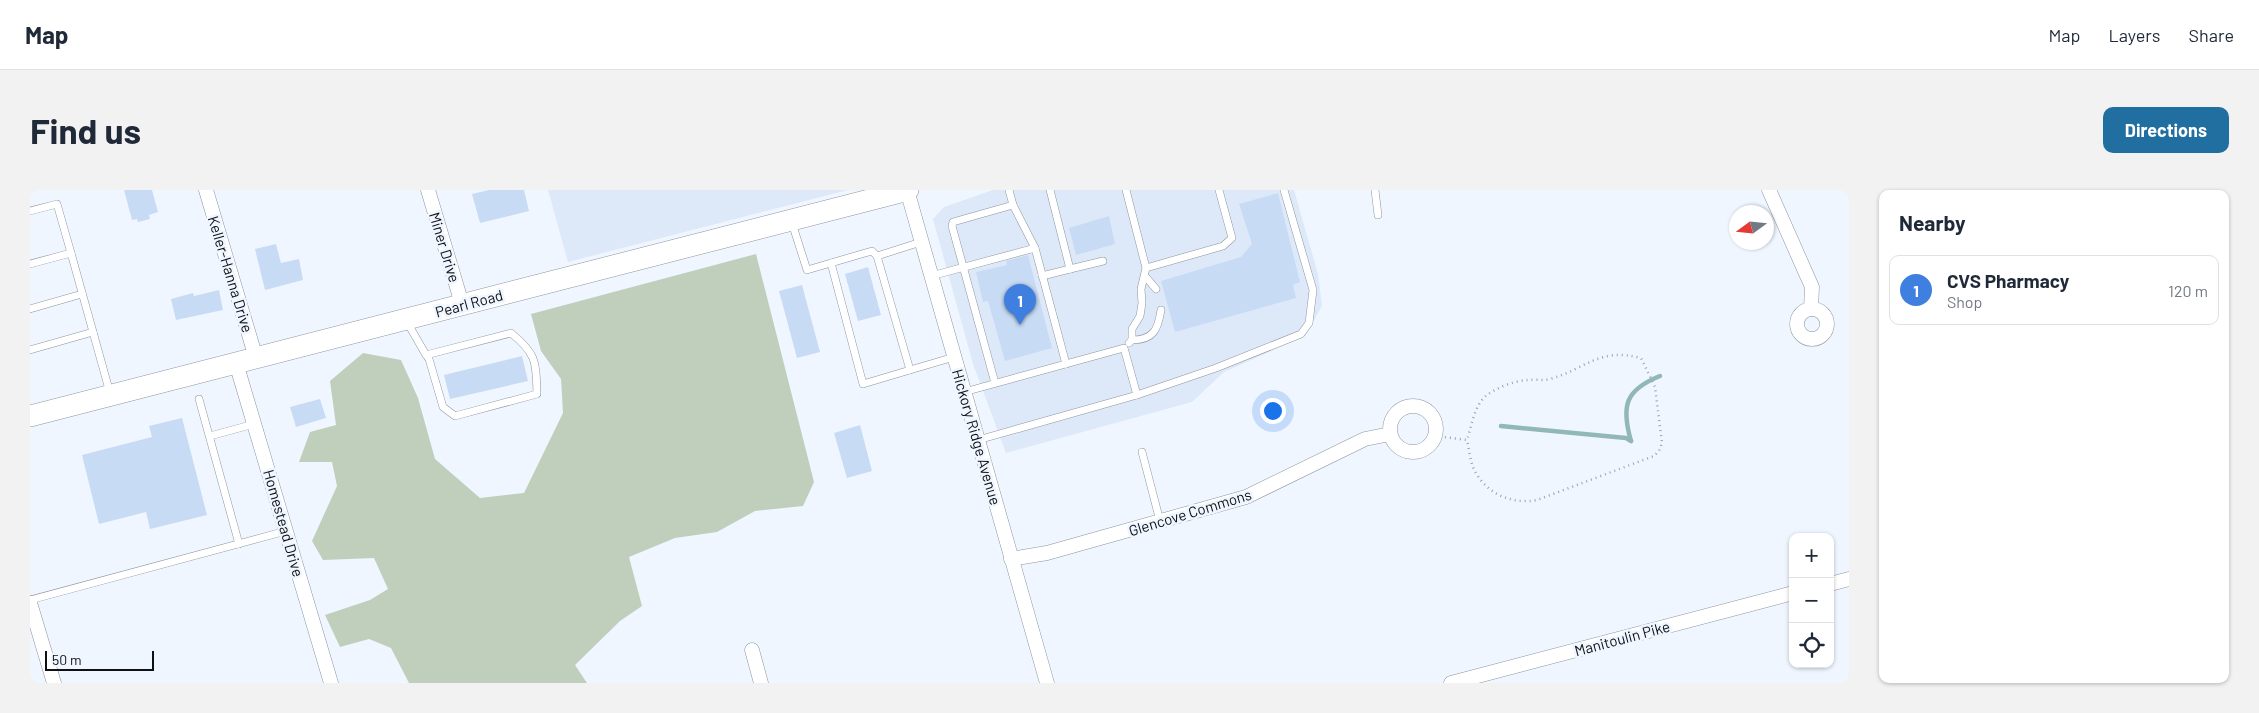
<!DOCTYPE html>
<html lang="en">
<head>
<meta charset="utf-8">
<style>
	:root { --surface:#fff; --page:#f2f2f3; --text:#1f2937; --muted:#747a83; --line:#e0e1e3; --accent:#216ea0 }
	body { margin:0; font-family:Barlow,sans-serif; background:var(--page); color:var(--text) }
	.controls { position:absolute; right:15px; bottom:15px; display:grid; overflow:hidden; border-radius:10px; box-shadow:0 1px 4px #0004 }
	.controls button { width:45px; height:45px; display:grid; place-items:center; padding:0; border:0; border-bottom:1px solid var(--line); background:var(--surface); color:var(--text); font:25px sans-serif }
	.compass { position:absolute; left:1699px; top:15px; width:45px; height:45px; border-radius:50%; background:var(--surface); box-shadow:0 1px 4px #0004; rotate:255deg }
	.scale { position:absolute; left:15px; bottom:12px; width:109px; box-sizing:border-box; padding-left:5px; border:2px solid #0e1013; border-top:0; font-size:14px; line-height:18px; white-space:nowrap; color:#0e1013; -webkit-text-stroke:4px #eff6ff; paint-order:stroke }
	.you { position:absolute; left:1242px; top:220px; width:18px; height:18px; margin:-12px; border:4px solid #fff; border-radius:50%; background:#1a73e8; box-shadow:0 0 0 8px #1a73e833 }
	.badge { display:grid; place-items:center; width:32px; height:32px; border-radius:50%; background:var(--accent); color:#fff; font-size:16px; font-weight:700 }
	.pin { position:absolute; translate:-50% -41px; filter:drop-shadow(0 1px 2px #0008) }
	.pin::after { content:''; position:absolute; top:26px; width:18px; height:15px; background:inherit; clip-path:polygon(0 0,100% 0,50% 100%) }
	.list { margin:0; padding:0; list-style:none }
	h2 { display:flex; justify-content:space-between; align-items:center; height:65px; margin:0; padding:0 20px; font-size:21px }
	h2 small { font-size:16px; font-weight:400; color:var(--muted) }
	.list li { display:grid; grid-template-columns:32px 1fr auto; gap:15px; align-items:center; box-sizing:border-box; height:70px; margin:0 10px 10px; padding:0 10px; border:1px solid var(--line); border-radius:10px }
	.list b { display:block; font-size:19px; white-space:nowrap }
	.list p { margin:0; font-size:16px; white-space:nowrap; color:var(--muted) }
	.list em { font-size:16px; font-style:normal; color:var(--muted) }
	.icon { flex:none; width:28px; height:28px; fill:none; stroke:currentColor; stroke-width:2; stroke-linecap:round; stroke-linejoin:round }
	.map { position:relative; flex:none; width:1819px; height:493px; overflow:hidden; border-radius:10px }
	header { display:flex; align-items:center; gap:30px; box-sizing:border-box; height:70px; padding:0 25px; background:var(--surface); border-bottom:1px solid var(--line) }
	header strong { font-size:24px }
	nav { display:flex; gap:28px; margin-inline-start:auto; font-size:18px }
	.intro { display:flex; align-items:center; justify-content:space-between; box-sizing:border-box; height:120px; padding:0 30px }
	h1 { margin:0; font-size:35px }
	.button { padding:12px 22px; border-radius:10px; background:var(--accent); color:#fff; font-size:18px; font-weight:700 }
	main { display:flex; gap:30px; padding:0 30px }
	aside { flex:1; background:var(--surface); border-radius:10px; box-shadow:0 1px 4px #0004 }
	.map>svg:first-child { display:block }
</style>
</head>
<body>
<header>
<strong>Map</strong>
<nav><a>Map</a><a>Layers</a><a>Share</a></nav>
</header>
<div class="intro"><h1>Find us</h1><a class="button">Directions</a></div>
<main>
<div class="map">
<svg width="1819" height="493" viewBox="0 0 1819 493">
	<rect width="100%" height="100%" fill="#eff6ff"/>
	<g fill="#dde9f8">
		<polygon points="518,0 818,0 538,72"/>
		<polygon points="963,0 1264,0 1288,84 1292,116 1275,146 1194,182 1162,212 976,263 943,174 903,29 914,17"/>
	</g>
	<polygon fill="#bfcfbc" points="726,64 784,292 773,316 725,321 687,342 645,348 599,367 612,416 590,431 545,475 557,493 379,493 361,458 339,449 310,457 295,425 340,410 358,399 344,368 293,370 282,351 307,296 302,272 269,272 280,242 306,235 300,191 333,163 371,170 388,208 405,269 450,308 494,303 533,223 531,189 511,161 501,124"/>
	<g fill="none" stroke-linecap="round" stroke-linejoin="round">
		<g stroke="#91b7b7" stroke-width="4.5">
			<polyline points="1471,236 1596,248 1601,251"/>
			<path d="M1601,251C1591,216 1595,200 1630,186"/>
		</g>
	</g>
	<g fill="#c8dbf5">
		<polygon points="94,0 122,0 128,22 119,25 120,29 108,32 107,29 102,30"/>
		<polygon points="459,0 494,0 499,21 450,33 442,4"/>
		<polygon points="1248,3 1270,92 1263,95 1266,108 1145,142 1131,91 1211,67 1222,54 1209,14"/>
		<polygon points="1079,26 1085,54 1046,65 1039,38"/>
		<polygon points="246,54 251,73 269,69 273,90 235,100 225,59"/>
		<polygon points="998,65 1022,158 975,171 958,111 953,112 946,82 977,75 976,71"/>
		<polygon points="838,77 851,125 828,131 815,84"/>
		<polygon points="772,95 790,162 767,168 749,101"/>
		<polygon points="189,100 193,120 146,130 141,109 163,103 164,106"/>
		<polygon points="492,166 498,191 420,209 414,185"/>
		<polygon points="290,209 296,228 266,237 260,217"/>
		<polygon points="152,228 177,325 120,339 116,322 69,334 52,265 122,247 119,236"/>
		<polygon points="830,235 842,281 817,288 804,243"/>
	</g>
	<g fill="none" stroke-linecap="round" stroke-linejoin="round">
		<g stroke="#8e959d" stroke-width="8">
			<g id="service">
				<polyline points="1020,0 1040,79 1073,71"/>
				<polyline points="1096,0 1116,78 1193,56 1202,48 1189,0"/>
				<polyline points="1345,0 1348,25"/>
				<polyline points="0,21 27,14 41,63"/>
				<polyline points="762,33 777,80 842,61 847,66"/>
				<polyline points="891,52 847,66 880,180 924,167"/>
				<polyline points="1005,58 1036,174"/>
				<polyline points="801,73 833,194 880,180"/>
				<polyline points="0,74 41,63 80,203"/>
				<polyline points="901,86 1005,58 983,15 979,0"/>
				<polyline points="1012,86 1040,79"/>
				<polyline points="1115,86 1126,99"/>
				<polyline points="0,119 52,104"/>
				<path d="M377,132L396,165L399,169L413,217L425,226L507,204C506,172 507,164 481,143L396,165"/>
				<polyline points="1102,150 1102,139 1110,126 1112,113 1111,99 1116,78"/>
				<path d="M1099,153L1102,150C1124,150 1128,139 1131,120"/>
				<polyline points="0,160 63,142"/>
				<polyline points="965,193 922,36 923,32 983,15"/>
				<polyline points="934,202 1094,158 1107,205 948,250"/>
				<polyline points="1107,205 1186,178 1271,144 1279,133 1283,100 1254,0"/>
				<polyline points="169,209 209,354"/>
				<polyline points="180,246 224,234"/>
				<polyline points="1112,262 1130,331"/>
				<polyline points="0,410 256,341"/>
			</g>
		</g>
		<g stroke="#8e959d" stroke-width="15">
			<g id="minor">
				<polyline points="176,0 226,168"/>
				<polyline points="398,0 432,114"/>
				<polyline points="877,0 1017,493"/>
				<polyline points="1739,0 1782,97 1781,119"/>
				<circle cx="1782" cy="134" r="15"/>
				<polyline points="206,173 301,493"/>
				<circle cx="1383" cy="239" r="23"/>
				<polyline points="981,369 1017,363 1216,307 1335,249 1360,244"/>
				<polyline points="1800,394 1819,389"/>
				<polyline points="0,413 24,493"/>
				<polyline points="722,460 731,493"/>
				<polyline points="1421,493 1763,403"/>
			</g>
		</g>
		<g stroke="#8e959d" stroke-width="22">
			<polyline id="primary" points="0,226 878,0"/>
		</g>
		<path stroke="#9da3a9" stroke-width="2.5" stroke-dasharray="1 4" stroke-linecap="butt" d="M1405,246L1437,250C1442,235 1444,215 1457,205C1468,197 1484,191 1497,190C1504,189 1512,191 1520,189C1556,179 1569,157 1611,168L1625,197L1632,253L1629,261L1624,266L1507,310C1481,315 1454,303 1443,277C1440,269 1439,259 1437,250"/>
		<use href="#service" stroke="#fff" stroke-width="7"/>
		<use href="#minor" stroke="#fff" stroke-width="14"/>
		<use href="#primary" stroke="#fff" stroke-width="21"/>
	</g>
	<g text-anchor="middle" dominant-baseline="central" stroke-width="5" stroke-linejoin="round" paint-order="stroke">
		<g font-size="15" fill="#0e1013" stroke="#eff6ff">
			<text transform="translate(415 57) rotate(73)">Miner Drive</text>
			<text transform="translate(201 84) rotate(73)">Keller-Hanna Drive</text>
			<text transform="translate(439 113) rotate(-15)">Pearl Road</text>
			<text transform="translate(947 247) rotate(74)">Hickory Ridge Avenue</text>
			<text transform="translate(1160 322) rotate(-17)">Glencove Commons</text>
			<text transform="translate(254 333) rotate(74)">Homestead Drive</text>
			<text transform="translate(1592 448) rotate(-15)">Manitoulin Pike</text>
		</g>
	</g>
</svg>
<div class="controls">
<button>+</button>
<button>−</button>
<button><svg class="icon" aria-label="locate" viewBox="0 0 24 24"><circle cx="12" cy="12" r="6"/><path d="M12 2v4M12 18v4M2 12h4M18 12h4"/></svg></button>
</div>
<svg class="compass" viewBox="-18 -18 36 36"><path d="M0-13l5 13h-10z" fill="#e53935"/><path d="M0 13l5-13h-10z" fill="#747a83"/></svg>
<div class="scale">50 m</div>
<div class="you"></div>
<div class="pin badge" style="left:990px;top:135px;background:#3f7fe0">1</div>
</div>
<aside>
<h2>Nearby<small></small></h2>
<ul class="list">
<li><span class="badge" style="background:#3f7fe0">1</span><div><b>CVS Pharmacy</b><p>Shop</p></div><em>120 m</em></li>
</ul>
</aside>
</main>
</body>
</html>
